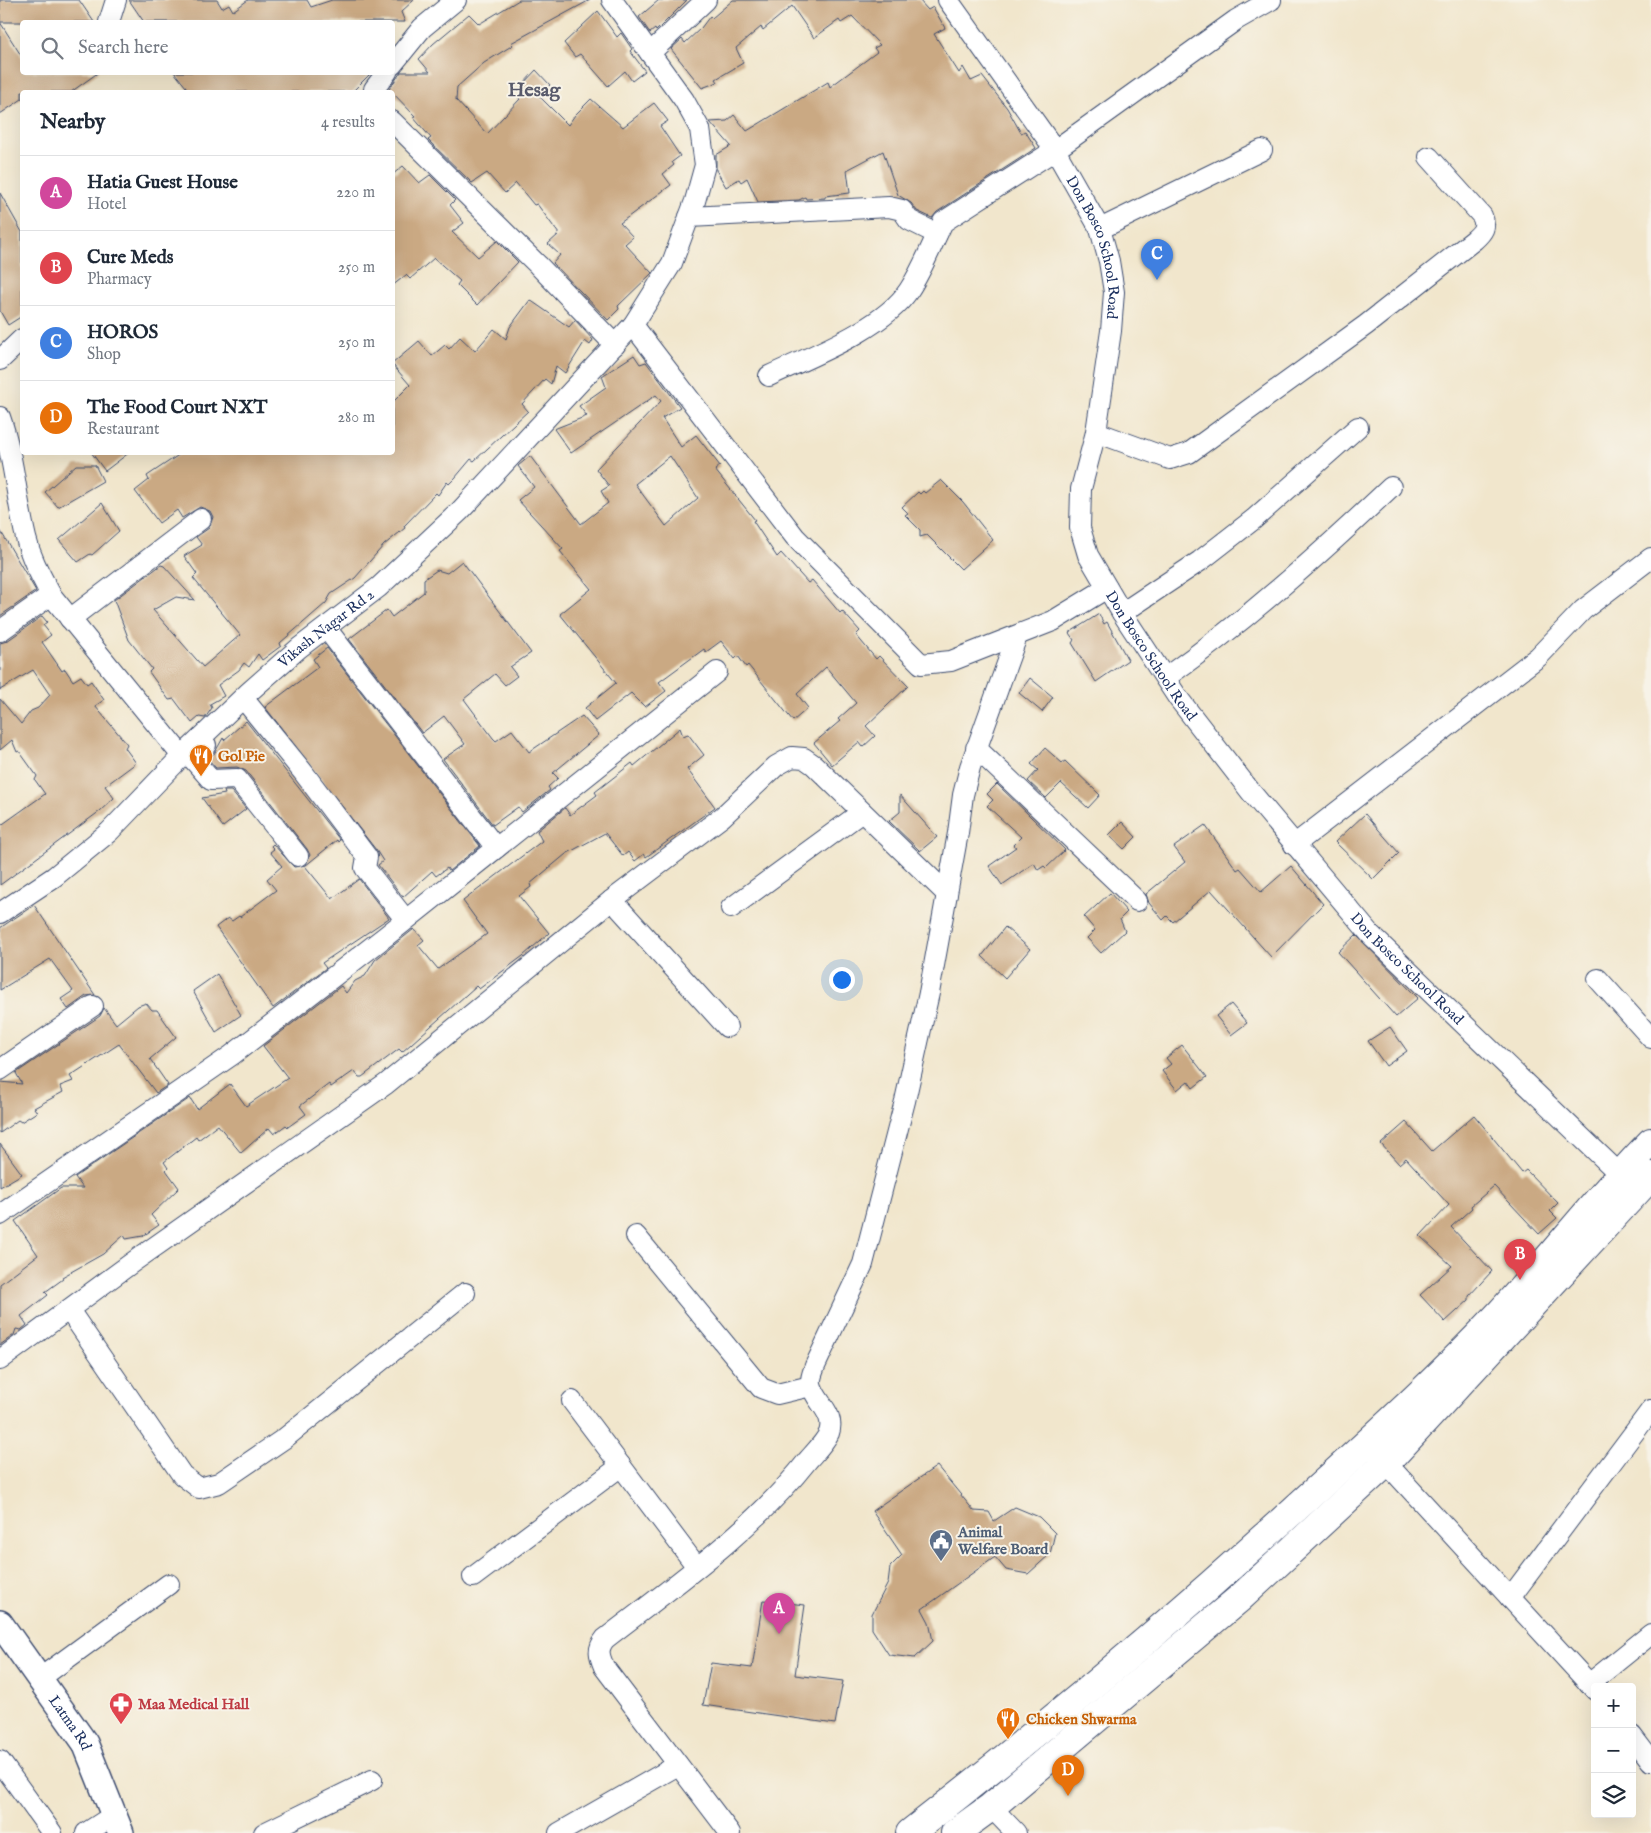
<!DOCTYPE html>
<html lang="en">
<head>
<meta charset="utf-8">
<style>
	:root { --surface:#fff; --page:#f6f6f7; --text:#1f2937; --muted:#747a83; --line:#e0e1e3; --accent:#1f6fb2 }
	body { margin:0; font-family:"IM FELL English",serif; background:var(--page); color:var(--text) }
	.controls { position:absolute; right:15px; bottom:15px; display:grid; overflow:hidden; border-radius:5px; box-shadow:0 5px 20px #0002 }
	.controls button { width:45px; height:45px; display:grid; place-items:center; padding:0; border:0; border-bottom:1px solid var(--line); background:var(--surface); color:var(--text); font:25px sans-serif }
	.you { position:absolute; left:841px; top:979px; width:18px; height:18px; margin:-12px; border:4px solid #fff; border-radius:50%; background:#1a73e8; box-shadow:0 0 0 8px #1a73e833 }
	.badge { display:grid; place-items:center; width:32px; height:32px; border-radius:50%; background:var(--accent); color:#fff; font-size:16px; font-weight:700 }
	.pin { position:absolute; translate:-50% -41px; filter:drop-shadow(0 1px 2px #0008) }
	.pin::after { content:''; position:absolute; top:26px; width:18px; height:15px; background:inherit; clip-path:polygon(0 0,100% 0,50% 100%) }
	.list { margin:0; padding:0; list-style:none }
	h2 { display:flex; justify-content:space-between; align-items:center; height:65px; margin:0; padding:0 20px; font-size:21px }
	h2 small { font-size:16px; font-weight:400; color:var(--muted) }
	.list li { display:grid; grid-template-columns:32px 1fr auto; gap:15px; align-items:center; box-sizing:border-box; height:75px; padding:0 20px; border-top:1px solid var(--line) }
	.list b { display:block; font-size:19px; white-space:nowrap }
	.list p { margin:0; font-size:16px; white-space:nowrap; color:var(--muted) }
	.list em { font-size:16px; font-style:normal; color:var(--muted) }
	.icon { flex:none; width:28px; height:28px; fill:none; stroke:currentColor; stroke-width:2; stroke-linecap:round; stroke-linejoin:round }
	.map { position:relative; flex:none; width:1651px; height:1833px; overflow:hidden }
	.search { position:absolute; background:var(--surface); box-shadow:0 5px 20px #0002; left:20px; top:20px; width:375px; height:55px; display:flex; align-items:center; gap:12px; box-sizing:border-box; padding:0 18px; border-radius:5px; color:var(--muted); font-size:19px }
	.panel { position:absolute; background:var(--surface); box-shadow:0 5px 20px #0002; left:20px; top:90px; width:375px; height:365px; border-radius:5px }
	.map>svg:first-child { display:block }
</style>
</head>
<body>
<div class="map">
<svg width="1651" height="1833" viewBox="0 0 1651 1833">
	<rect width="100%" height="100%" fill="#f7f3e8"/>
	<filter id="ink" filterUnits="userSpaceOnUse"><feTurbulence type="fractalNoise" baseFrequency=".02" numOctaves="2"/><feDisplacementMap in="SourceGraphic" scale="10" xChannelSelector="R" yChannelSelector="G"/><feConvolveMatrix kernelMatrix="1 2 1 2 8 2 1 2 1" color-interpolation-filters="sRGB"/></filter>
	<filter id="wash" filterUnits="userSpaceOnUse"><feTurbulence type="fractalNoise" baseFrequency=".0096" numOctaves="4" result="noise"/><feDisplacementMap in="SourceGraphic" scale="20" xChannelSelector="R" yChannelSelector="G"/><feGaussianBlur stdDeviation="1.12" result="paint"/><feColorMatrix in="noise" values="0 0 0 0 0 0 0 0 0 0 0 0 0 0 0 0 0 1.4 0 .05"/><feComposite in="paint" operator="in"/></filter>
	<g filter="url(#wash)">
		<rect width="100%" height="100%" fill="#f1e6cc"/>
		<g id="blocks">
			<g fill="#caa983" fill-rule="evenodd">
				<polygon points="0,0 79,0 94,22 0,22 22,57 22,72 99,72 71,92 22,92 22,99 0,114"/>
				<polygon points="129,0 217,0 222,8 229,4 233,11 248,0 307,0 311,7 332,0 414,0 401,12 405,22 144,22"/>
				<polygon points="519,0 590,0 511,43 513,45 484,63 457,87 456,100 487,134 520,99 518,97 526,89 523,84 536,70 550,85 539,96 568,125 575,115 591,99 623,127 654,103 668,121 660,126 680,156 672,162 674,165 663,174 671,185 620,223 633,237 625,244 652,273 618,306 619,309 608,320 553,263 560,255 548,244 559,234 537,204 534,205 516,183 505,193 487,173 472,183 428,140 431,138 413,117 415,116 389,89 401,72 430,72 419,59 433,44 469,14 479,24"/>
				<polygon points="659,0 687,0 656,31 655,29 650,33 639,17"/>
				<polygon points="733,0 919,0 928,10 933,7 945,28 934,34 959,73 963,67 971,81 982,76 1007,108 1021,133 1025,131 1036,148 937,212 932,218 917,211 911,203 898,195 883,151 847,170 850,193 825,196 825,198 806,199 805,197 799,200 758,202 747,178 741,182 739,179 726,187 716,170 716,155 731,146 710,122 727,121 734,115 747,131 828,82 830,87 877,52 874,48 880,45 852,16 841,23 839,20 814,38 792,6 763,30 761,27 736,48 743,63 716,79 718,82 702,88 671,49 682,39 685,43 701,28 710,16 712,18"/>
				<polygon points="598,11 617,37 621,33 632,49 630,51 645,71 632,81 625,71 608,86 580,54 575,57 564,43"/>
				<polygon points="174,72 372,72 352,92 190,92"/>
				<polygon points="403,166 419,183 430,175 455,200 450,205 464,223 452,232 478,257 497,241 518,262 477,305 457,285 460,281 434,258 410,279 406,275 392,286 392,175"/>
				<polygon points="0,193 22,232 22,316 8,325 0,311"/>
				<polygon points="530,300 569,327 575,320 593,340 590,345 585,341 565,373 556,366 551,384 545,379 522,404 528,411 474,461 471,459 455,478 449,484 447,482 438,495 436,493 404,526 405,528 384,545 355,578 331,594 326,603 280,643 281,646 262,660 258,654 249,667 244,663 239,670 218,685 224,696 210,704 212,708 205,718 199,717 192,723 174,699 169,700 149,672 152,669 129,640 114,600 161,565 164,566 195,600 176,597 153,610 203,667 240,635 193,578 197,574 184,556 202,545 196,537 209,528 213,517 210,511 200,507 182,518 177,510 159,523 135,491 149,480 147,476 183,452 392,452 392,403 410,385 392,364 419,341 432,356 445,345 449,349 460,337 475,351 494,329 506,339 510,327"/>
				<path d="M634,355L640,364L646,362L680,407L662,418L681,447L696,435L720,466L715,470L755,520L753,521L777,557L781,553L808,583L812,580L840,613L842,611L860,631L856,635L876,659L879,656L908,686L866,726L875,736L863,747L859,742L832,765L814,743L840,721L838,719L856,703L826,667L797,694L808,708L793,721L748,665L746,667L738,656L735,659L721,641L706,652L704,649L659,682L666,691L645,707L631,693L595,721L585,708L616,683L560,614L591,589L560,551L563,549L518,500L534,487L518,466L530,456L581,524L608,503L601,491L609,486L596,469L661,401L656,395L571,453L554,429L587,416L579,406L606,387L602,376ZM670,456L698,498L666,526L635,484Z"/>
				<polygon points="91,452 130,452 105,471"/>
				<polygon points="76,465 95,465 103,481 58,507 45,492"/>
				<polygon points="941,480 963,502 993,540 961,569 927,535 920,537 920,530 905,515 908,513 902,507 918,492 920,494 923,491 925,493"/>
				<polygon points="102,503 119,531 92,555 90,554 78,562 59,540"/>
				<polygon points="0,530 36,591 0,616"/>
				<polygon points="462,561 531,653 510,667 517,676 505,685 495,674 464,699 493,738 496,741 512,730 529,752 582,716 599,735 553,773 558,778 548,787 550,790 522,812 518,807 493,825 443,759 465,744 444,716 422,733 349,639 387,610 392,617 424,592 424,579 437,570 447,573"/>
				<polygon points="1099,614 1104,624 1107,622 1128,660 1096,682 1072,643 1074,640 1069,633"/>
				<polygon points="42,616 47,622 43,625 51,635 42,642 62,671 65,669 73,681 81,676 87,684 91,681 104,700 95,706 127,744 125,748 136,763 105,786 114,798 100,811 0,885 0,826 45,794 35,780 37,776 19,751 17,752 12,740 0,750 0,699 21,724 31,711 38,708 50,695 33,670 0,690 0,643 7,641"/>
				<polygon points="327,648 480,846 449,871 447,868 436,876 432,871 403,897 378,865 383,861 376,850 265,707 318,667 313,659"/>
				<polygon points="1030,678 1053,697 1042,712 1019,693"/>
				<polygon points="246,721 340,840 338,842 337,840 305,866 332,899 359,879 389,918 322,963 326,968 273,1008 216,927 228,918 232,921 239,916 240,917 276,890 267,879 282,866 270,852 274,849 271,846 273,844 294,867 306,865 310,855 307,849 246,771 237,767 216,768 208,759 214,754 223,738 224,740"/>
				<polygon points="680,728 683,736 688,734 704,755 687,769 715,807 646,857 644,854 635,861 628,852 623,856 605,833 566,854 530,884 531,887 519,896 549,933 523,956 479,989 476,986 402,1052 399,1049 362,1077 359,1077 354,1071 331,1087 329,1084 300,1106 306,1114 288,1127 286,1125 274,1134 269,1128 241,1153 218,1125 198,1140 196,1137 164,1162 168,1168 166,1170 179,1188 151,1215 159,1225 143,1236 126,1239 124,1235 103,1254 62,1277 63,1279 45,1292 48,1295 21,1316 27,1325 21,1330 16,1329 14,1335 0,1345 0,1284 38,1255 15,1221 61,1188 83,1188 75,1177 190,1098 197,1109 230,1084 246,1106 288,1078 263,1046 341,986 346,993 355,981 365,976 375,960 414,929 424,940 418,945 438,969 487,934 463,901 542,841 537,831 565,808 570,815 597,795 595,792 632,763 634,766"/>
				<polygon points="1045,748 1062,763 1065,761 1100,795 1088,808 1061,783 1046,798 1028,781 1038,770 1031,764"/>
				<polygon points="997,784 1065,850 1046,868 1044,866 1038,870 1034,863 1002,885 989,866 1016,847 1013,845 1021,837 987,806 993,800 987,794"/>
				<polygon points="224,791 231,791 246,809 223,827 202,798 225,794"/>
				<polygon points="900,795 937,837 920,851 889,821 900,812"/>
				<polygon points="1365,814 1399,853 1373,879 1335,842"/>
				<polygon points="1122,822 1136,837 1124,849 1109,835"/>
				<polygon points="1205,825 1237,870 1240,868 1261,892 1291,866 1323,904 1271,957 1211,890 1173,922 1167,916 1163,920 1149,903 1146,894 1185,862 1174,847"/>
				<polygon points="1110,893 1127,912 1120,919 1125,931 1101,953 1087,938 1095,930 1084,917"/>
				<polygon points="34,905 95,995 86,996 68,1009 61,999 73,991 50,959 0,990 0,928"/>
				<polygon points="1005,927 1030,949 1005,978 982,956"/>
				<polygon points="1356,935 1418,998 1396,1017 1338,952"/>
				<polygon points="217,974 241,1015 216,1032 193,991"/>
				<polygon points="146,1003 152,1010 157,1010 176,1037 150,1059 168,1085 156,1093 119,1044 70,1076 73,1081 60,1086 63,1092 34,1108 37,1112 21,1122 18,1120 0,1133 0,1082 22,1084 16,1073 100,1016 104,1008 116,1024 138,1006"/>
				<polygon points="1231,1004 1247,1023 1231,1035 1216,1016"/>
				<polygon points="1390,1027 1407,1051 1386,1066 1368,1041"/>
				<polygon points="1182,1045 1207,1077 1193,1088 1188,1081 1177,1090 1162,1071 1171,1064 1166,1058"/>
				<polygon points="1474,1115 1522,1173 1526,1170 1558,1203 1550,1211 1557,1218 1539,1234 1494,1186 1471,1206 1472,1208 1451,1227 1492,1271 1469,1296 1469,1300 1445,1322 1420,1295 1452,1266 1420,1236 1449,1205 1406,1158 1399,1164 1381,1144 1406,1122 1432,1151"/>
				<polygon points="0,1144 22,1174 0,1187"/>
				<polygon points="937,1466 974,1511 989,1512 994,1521 1015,1507 1039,1517 1055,1533 1050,1554 1028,1574 1006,1570 995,1557 922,1609 929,1622 933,1641 915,1658 889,1655 872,1629 872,1614 888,1583 890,1567 902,1555 872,1511"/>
				<polygon points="763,1600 805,1605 795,1675 843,1681 835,1724 703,1705 711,1663 752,1668"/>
			</g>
		</g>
	</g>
	<g filter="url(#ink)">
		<use href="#blocks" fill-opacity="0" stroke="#3b4a6e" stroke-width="1"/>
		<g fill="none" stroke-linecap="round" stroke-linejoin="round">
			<g stroke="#3b4a6e" stroke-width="22">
				<g id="minor">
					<polyline points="612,0 650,53"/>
					<path id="s1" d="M948,0L1055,150L1100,229L1109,261L1114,292L1111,331L1096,432L1081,489L1080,528L1088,555L1122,613L1178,698L1251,792L1370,934L1629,1183"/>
					<polyline points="109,22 116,0"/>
					<polyline points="392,65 422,28 456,0"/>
					<polyline points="374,92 374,89 387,72"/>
					<polyline points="392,121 538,265 615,345"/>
					<polyline points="689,217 889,207 902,210 909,220 937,234"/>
					<polyline points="1100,229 1262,150"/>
					<polyline points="633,325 795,537 921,664 951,661 1053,621 1107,588"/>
					<polyline points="0,360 22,339"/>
					<path d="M769,376C811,356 883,329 909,290C923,269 932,244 943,222L1055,150L1236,20L1271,0"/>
					<path d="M0,417C14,457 16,497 26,538C31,559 41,576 51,595"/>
					<path d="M1096,432L1170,459L1189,453L1366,325L1474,240C1483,232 1487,227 1482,216L1429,157"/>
					<polyline points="1122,613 1200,561 1254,519 1358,427"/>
					<polyline points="70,619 201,519"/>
					<polyline points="326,628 496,848"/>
					<polyline points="0,631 51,595 182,756"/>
					<path d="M1165,678C1247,620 1318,556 1391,487"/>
					<polyline points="243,698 303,772 367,857 365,868 405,919"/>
					<polyline points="204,743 206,745 191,757 211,780 237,779 298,856"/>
					<polyline points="976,748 1137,901"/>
					<polyline points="1294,845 1538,657 1583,610 1651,558"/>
					<polyline points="612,900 727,1027"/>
					<polyline points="731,908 862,812"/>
					<path id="s2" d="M0,913L54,877L109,832L182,756L249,692L299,648L379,587L460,511L633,325L672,263L695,201L705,165L700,129L684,100L650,53L706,0"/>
					<polyline points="1598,979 1651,1038"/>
					<polyline points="0,1070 93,1006"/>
					<polyline points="0,1215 232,1055 386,936 717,672"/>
					<polyline points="636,1236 761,1388 777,1394 811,1386"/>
					<polyline points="69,1310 182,1475 199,1488 219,1483 285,1438 465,1293"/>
					<polyline points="0,1360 133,1262 386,1084 612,900 722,817 776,766 792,757 804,758 814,765 947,894"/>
					<polyline points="572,1401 697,1567"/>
					<polyline points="1378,1454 1595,1690"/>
					<polyline points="473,1577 621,1466"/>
					<polyline points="1510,1598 1651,1410"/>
					<polyline points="39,1679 169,1584"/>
					<polyline points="1589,1684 1651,1634"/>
					<polyline points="1632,1736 1651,1761"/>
					<polyline points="0,1761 52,1833"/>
					<polyline points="991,1807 1016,1833"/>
					<polyline points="86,1833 114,1815"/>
					<polyline points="264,1833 372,1780"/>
					<polyline points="559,1833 678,1765"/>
					<path d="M730,1833L604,1667C599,1655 597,1649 605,1639C676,1584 752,1531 808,1460C815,1452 825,1442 829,1433C836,1413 815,1402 811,1384C810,1378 813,1372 815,1366L863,1264L905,1101L929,993L958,833L963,795L970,767L1017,636"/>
				</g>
			</g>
			<g stroke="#3b4a6e" stroke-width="28">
				<g id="tertiary">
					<path id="s3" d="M0,1623L85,1743L121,1833"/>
				</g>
			</g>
			<g stroke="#3b4a6e" stroke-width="30">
				<g id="secondary">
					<path d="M910,1833C1039,1733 1164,1628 1285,1518C1358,1452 1431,1386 1499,1314C1551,1258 1597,1197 1651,1142"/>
					<polyline points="955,1833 991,1807 1240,1598 1386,1463 1651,1176"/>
				</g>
			</g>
			<use href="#minor" stroke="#fff" stroke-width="20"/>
			<use href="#tertiary" stroke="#fff" stroke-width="25"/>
			<use href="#secondary" stroke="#fff" stroke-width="28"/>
		</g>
	</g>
	<defs>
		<g id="restaurant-pin" transform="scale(1.25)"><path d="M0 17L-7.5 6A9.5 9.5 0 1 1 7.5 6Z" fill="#e8710a" stroke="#f7f3e8"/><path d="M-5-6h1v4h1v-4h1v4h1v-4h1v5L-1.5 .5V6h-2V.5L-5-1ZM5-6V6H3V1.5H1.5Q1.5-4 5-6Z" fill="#fff"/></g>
		<g id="civic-pin" transform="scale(1.25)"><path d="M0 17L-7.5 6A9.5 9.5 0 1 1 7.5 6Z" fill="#5c6f8a" stroke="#f7f3e8"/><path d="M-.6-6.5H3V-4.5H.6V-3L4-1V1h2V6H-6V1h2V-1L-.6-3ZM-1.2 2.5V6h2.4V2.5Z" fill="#fff"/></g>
		<g id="pharmacy-pin" transform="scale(1.25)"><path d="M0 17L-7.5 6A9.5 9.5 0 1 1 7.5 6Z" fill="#e0444e" stroke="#f7f3e8"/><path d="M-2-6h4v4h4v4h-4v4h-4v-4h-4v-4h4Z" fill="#fff"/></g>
	</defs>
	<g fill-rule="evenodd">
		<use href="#restaurant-pin" x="201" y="756"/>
		<use href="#civic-pin" x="941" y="1541"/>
		<use href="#pharmacy-pin" x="121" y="1704"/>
		<use href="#restaurant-pin" x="1008" y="1719"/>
	</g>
	<g text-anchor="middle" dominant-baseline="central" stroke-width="4" stroke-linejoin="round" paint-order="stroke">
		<g font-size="15" fill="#1b2f5e" stroke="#f7f3e8">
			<text stroke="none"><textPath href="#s1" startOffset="291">Don Bosco School Road</textPath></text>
			<text stroke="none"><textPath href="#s2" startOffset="434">Vikash Nagar Rd 2</textPath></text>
			<text stroke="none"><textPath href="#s1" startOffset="726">Don Bosco School Road</textPath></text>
			<text stroke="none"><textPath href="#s1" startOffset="1131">Don Bosco School Road</textPath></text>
			<text stroke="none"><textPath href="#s3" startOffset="122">Latma Rd</textPath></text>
		</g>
		<g font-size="15" font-weight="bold" fill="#c56008" stroke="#f7f3e8" text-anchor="start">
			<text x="218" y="756">Gol Pie</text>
			<text x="1026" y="1719">Chicken Shwarma</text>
		</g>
		<g font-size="15" font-weight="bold" fill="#4e5e75" stroke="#f7f3e8" text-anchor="start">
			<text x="958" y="1532">Animal<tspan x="958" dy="17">Welfare Board</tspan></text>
		</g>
		<g font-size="15" font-weight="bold" fill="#be3a42" stroke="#f7f3e8" text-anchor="start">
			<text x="138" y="1704">Maa Medical Hall</text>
		</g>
		<g font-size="20" font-weight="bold" fill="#585a6b" stroke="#f7f3e8">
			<text x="534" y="90">Hesag</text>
		</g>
	</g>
</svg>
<div class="controls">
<button>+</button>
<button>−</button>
<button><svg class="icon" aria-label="layers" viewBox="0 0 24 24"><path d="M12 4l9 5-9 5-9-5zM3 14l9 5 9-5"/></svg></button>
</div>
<div class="you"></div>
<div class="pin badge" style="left:779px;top:1634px;background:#d1479c">A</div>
<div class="pin badge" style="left:1520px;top:1280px;background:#e0444e">B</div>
<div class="pin badge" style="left:1157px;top:280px;background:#3f7fe0">C</div>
<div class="pin badge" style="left:1068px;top:1796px;background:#e8710a">D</div>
<div class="search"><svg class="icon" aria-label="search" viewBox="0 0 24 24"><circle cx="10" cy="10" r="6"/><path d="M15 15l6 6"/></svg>Search here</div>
<section class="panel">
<h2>Nearby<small>4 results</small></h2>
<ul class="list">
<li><span class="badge" style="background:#d1479c">A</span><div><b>Hatia Guest House</b><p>Hotel</p></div><em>220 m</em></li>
<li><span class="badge" style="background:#e0444e">B</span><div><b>Cure Meds</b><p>Pharmacy</p></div><em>250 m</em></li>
<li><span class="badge" style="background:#3f7fe0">C</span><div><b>HOROS</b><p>Shop</p></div><em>250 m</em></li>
<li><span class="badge" style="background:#e8710a">D</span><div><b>The Food Court NXT</b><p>Restaurant</p></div><em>280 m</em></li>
</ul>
</section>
</div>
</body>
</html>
